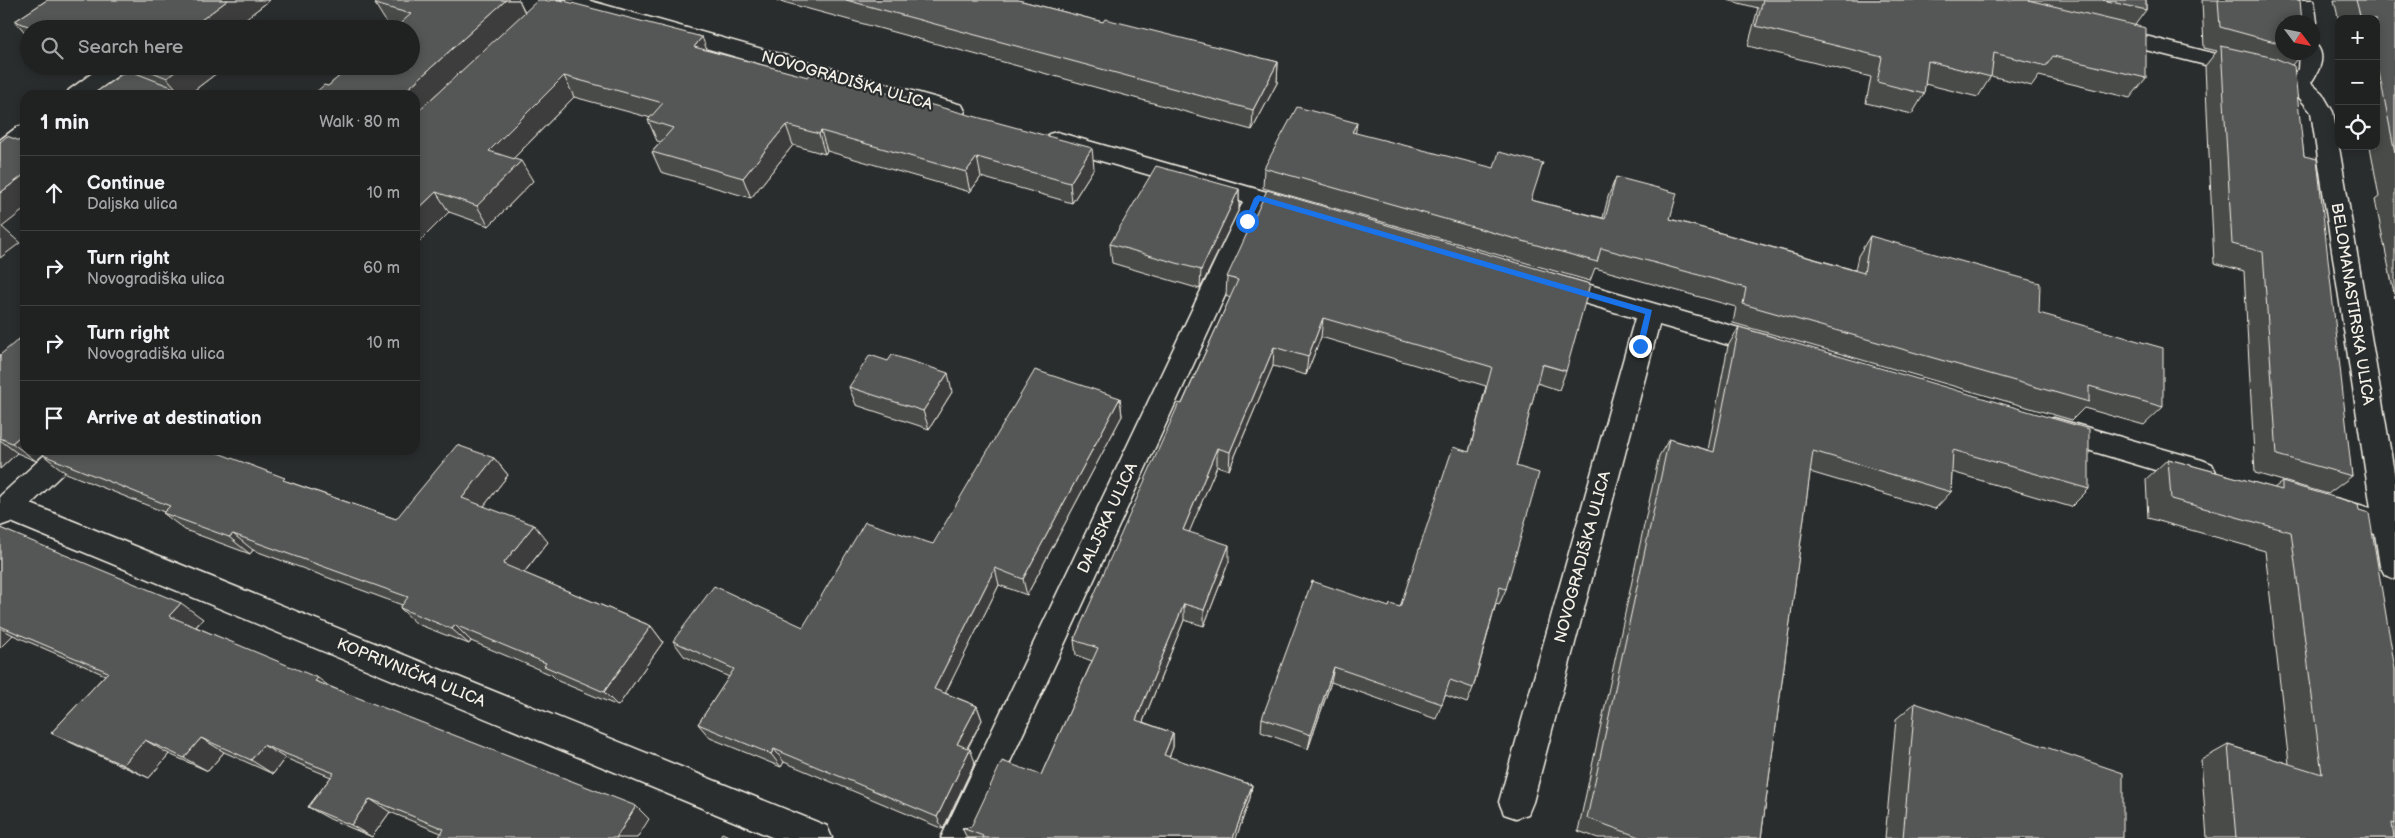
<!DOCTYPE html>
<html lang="en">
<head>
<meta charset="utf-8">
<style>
	:root { --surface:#202222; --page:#2d2f2f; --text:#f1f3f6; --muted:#a2a4a5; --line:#3d3f40 }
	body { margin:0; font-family:"Balsamiq Sans",sans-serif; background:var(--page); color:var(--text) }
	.controls { position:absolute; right:15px; top:15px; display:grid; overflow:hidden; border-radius:10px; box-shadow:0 2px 8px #0003 }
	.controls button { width:45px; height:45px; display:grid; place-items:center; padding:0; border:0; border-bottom:1px solid var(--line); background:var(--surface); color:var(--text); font:25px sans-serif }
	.compass { position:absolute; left:2275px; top:15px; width:45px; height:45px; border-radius:50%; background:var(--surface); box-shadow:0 2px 8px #0003; rotate:122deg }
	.stop { position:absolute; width:15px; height:15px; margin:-11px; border:4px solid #1a73e8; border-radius:50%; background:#fff }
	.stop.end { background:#1a73e8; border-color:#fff; box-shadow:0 1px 5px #0008 }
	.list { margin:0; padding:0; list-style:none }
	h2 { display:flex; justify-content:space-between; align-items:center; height:65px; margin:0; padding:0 20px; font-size:21px }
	h2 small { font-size:16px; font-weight:400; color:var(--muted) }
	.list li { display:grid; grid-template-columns:32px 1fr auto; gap:15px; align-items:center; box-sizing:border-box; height:75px; padding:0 20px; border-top:1px solid var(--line) }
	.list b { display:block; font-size:19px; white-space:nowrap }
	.list p { margin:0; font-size:16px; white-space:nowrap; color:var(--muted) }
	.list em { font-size:16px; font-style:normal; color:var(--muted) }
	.icon { flex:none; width:28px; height:28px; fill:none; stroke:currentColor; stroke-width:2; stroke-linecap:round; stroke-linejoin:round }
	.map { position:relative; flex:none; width:2395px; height:838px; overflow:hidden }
	.search { position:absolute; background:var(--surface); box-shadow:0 2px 8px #0003; left:20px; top:20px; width:400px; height:55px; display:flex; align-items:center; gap:12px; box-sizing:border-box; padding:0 18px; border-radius:28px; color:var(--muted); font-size:19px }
	.panel { position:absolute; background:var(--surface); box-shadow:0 2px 8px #0003; left:20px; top:90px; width:400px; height:365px; border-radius:15px }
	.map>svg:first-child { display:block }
</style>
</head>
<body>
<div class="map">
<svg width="2395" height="838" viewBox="0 0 2395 838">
	<rect width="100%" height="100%" fill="#2a2d2e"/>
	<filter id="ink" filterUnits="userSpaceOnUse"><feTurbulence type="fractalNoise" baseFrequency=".02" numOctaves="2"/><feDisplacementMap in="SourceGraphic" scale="10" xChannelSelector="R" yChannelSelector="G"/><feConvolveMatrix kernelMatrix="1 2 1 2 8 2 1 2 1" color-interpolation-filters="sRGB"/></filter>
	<g filter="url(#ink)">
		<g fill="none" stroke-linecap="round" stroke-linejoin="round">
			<g stroke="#f4f1e8" stroke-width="3">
				<g id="minor">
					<polygon points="552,0 587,0 962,105 965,111 962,117 954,119 555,5"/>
					<polygon points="2292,0 2314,0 2317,22 2314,27 2312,22 2296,22"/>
					<path d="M2110,27L2295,74L2298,69L2299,52H2312V45L2318,47C2326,59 2318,72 2311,83L2322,93L2333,112L2395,478V579L2385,575L2380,566L2375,534L2325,519L2321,510L2325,501L2335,498L2371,508L2311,112L2297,95L2273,82L2102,39L2099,34L2102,29Z"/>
					<polygon points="102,66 128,66 125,71 92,95 66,95 69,90"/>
					<polygon points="25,125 25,145 8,158 0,160 0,140 17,127"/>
					<polygon points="1057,132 1309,204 1312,210 1309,216 1300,219 1265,209 975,838 941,838 1243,202 1049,146 1045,140 1049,134"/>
					<polygon points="1552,274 1770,337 1779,340 1783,347 1779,354 1770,357 1659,325 1533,802 1528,814 1516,818 1504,814 1499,802 1635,318 1543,291 1539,284 1543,277"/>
					<polygon points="2054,418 2202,460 2212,464 2216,472 2212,480 2202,484 2044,437 2040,429 2044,421"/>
					<polygon points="50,450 83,450 79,458 31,504 827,826 832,838 774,838 11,522 0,526 0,496"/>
				</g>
			</g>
			<use href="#minor" fill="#2a2d2e" fill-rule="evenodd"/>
		</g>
		<g fill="#494b4a" stroke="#f4f1e8">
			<polygon points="47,0 270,0 232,29 29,29 29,37 15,21"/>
			<polygon points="380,0 519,0 525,12 708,51 1094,168 1072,203 981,177 970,192 827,151 825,154 793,145 751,198 661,172 652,152 661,142 657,141 648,120 651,118 574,97 513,159 533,181 489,226 449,212 415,246 415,95 328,86 396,27 388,25 375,4"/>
			<polygon points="776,0 1018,0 1103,22 1278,62 1277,83 1252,130"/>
			<polygon points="1727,0 2146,0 2146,10 2135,25 2146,78 2130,98 2039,76 2032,86 1991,76 1978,97 1925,84 1924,94 1912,114 1866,103 1871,77 1748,46 1758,8"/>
			<polygon points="2202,0 2300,0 2282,22 2282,52 2303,52 2292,65 2304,156 2352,476 2328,494 2255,473 2244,271 2214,263 2205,66 2217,51 2204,48"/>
			<polygon points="2334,0 2395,0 2395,298 2375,200 2379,197 2370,146 2376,146 2376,19 2339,19 2339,21"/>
			<polygon points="116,66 226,66 188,95 92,95 122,73"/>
			<polygon points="1355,133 1531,200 1603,218 1608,197 1616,177 1670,219 1855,270 1858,256 1870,236 2039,313 2163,407 2144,425 2084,408 2072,420 1733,323 1736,307 1595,268 1590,281 1263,188 1264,168"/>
			<polygon points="1239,189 1239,209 1200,289 1112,263 1110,244"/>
			<polygon points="1227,277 1566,371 1559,390 1537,383 1516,466 1506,589 1499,605 1496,604 1473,688 1467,703 1445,695 1436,719 1331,682 1308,749 1261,732 1262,718 1389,607 1400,607 1469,452 1486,386 1321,337 1306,375 1273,366 1229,470 1217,466 1189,532 1229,561 1204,626 1184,620 1143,722 1173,733 1173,747 1169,757 1252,785 1250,798 1236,838 967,838 962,828 971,827 1041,775 1092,661 1076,655 1074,640 1230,298 1226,296"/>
			<polygon points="1739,327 2089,489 2071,507 1952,472 1951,492 1935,509 1810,472 1761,838 1598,838 1578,831 1659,456 1669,439 1708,450 1728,346"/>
			<polygon points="0,355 25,450 36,461 17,453 0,469"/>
			<polygon points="888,361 952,392 929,429 856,405 849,387"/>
			<polygon points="1120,398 1122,416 1027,595 999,585 945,693 977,706 982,720 968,748 975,762 943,829 784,762 781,767 710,738 698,724 729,677 684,656 673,641 803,627 933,544"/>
			<polygon points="43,455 289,482 396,519 494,458 508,475 484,506 548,542 524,573 651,626 663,642 618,706 558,681 552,675 471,641 469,644 417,624 400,608 402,605 253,550 250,554 185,530 163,513 164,512 66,473"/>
			<polygon points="2168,459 2274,488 2282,482 2359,510 2395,669 2395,838 2207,838 2201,760 2228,745 2289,764 2265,551 2148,518 2146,479"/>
			<polygon points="0,528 203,619 196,627 331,687 649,819 441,833 390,812 372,837 330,819 308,807 331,777 285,758 273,774 224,752 208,771 169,754 149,778 78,746 51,733 105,675 13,635 0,648"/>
			<polygon points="1915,703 2123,838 1885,838 1896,719"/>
		</g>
		<g fill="#3c3d3c" stroke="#f4f1e8">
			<polygon points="228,0 270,0 232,29 195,29 193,26"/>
			<polygon points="506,0 519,0 525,13 415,114 415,95 401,95"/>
			<polygon points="702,37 710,58 694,47"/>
			<polygon points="1278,62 1277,83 1252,130 1253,110"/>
			<polygon points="182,66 226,66 188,95 182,95 167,78"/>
			<polygon points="564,76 574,97 501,171 489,151"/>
			<polygon points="174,88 180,95 164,95"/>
			<polygon points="1357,123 1354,143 1352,132"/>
			<polygon points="786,125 793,145 751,198 743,178"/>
			<polygon points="821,131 827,151 825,154 819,134"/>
			<polygon points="1092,148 1094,168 1072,203 1070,183"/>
			<polygon points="977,157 981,177 970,192 966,172"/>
			<polygon points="521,161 533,181 489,226 477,206"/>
			<polygon points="25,174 25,209 2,227 20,243 0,258 0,193"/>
			<polygon points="1239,189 1239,209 1200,289 1201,270"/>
			<polygon points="436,192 449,212 415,246 415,212"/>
			<polygon points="1323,318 1321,337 1306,375 1308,357"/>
			<polygon points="1274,347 1273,366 1229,470 1230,452"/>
			<polygon points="948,373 952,392 929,429 923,411"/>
			<polygon points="1120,398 1122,416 1027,595 1023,579"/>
			<polygon points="25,432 25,450 48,450 36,461 12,443"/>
			<polygon points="0,440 17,453 0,469"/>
			<polygon points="1217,448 1217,466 1183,547 1183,530"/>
			<polygon points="494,458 508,475 477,515 462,498"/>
			<polygon points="534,525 548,542 518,580 503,564"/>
			<polygon points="233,534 253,550 250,554 229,537"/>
			<polygon points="1229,545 1229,561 1204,626 1204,610"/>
			<polygon points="995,568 999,585 940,704 934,689"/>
			<polygon points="181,603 203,619 191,632 169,616"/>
			<polygon points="1184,604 1184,620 1138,734 1136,720"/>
			<polygon points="455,625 471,641 469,644 452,629"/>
			<polygon points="651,626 663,642 618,706 604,692"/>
			<polygon points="0,628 13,635 0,648"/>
			<polygon points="1334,667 1331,682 1308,749 1311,735"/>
			<polygon points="318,678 338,693 315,681"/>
			<polygon points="977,706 982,720 962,757 957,744"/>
			<polygon points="1173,733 1173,747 1165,768 1164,755"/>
			<polygon points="201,738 224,752 208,771 184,758"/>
			<polygon points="145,740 169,754 149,778 123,765"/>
			<polygon points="263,745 285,758 273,774 251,760"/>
			<polygon points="774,749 784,762 781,767 771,754"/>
			<polygon points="970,749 975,762 943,829 937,817"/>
			<polygon points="1252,785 1250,798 1236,838 1233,838"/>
			<polygon points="370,799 390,812 372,837 351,825"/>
			<polygon points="636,806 649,819 637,838 616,838"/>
		</g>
		<g fill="#555756" stroke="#f4f1e8">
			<polygon points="47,0 228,0 193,26 201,29 36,29 15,21"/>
			<polygon points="380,0 506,0 401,95 313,95 324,85 328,86 351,66 411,66 411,29 394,29 411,14 375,4"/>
			<polygon points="538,0 544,0 549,1 551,0 560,0 702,37 694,47 808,77 811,73 880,91 1092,148 1070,183 977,157 966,172 821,131 819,134 786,125 743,178 652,152 673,128 648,120 663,103 564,76 489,151 521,161 477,206 436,192 415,212 415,114"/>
			<polygon points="846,0 1018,0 1103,22 1105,19 1278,62 1253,110"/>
			<polygon points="1763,0 2028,0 2146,28 2146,78 2053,56 2046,66 1994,53 1991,77 1928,61 1924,94 1877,82 1882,57 1756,26"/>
			<polygon points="2103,0 2146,0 2146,10"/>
			<polygon points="2218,0 2300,0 2302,22 2282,22 2282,44 2220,27"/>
			<polygon points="2356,0 2395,0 2395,153 2379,72 2376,71 2376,19 2361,19"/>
			<polygon points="2221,46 2275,58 2294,66 2304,156 2317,159 2352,476 2277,455 2263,252 2232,244"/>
			<polygon points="138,66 182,66 167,78"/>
			<polygon points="128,70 174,88 164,95 92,95"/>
			<polygon points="1297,107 1357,123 1352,132 1494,168 1499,152 1543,163 1531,200 1605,219 1616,177 1677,193 1670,219 1864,273 1870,236 2040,283 2039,313 2163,348 2163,407 2089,386 2089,402 1743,304 1746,288 1601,248 1597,262 1264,168"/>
			<polygon points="7,136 25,143 25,174 0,193 0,142"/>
			<polygon points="1156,166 1239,189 1201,270 1110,244"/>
			<polygon points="1267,190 1590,284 1566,371 1542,364 1516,466 1539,473 1506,589 1500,587 1473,688 1450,680 1442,704 1334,667 1311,735 1262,718 1312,581 1389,607 1390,604 1400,607 1453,447 1469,452 1492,367 1323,318 1308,357 1274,347 1230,452 1217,448 1183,530 1229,545 1204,610 1184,604 1136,720 1173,733 1164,755 1252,785 1233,838 982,838 983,836 962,828 971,827 1002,761 1041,775 1098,648 1074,640 1179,403 1182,404 1238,280 1227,277"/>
			<polygon points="1739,327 2089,429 2089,489 1953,450 1951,492 1813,451 1761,838 1642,838 1587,818 1669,439 1714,452"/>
			<polygon points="25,334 25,432 12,443 0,438 0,355"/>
			<polygon points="870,355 888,361 892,355 948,373 923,411 849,387"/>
			<polygon points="1035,370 1120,398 1023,579 995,568 934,689 977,706 957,744 970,749 937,817 774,749 771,754 698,724 734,669 673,641 714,586 803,627 865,522 933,544"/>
			<polygon points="457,445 494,458 462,498 534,525 503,564 651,626 604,692 544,666 546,663 455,625 452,629 400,608 408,597 233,534 229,537 163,513 170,506 43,455 48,450 210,450 285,478 283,480 396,519"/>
			<polygon points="2168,459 2282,490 2282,482 2358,504 2359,510 2369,513 2395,669 2395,824 2392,823 2394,838 2236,838 2228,745 2322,774 2291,532 2171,499"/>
			<polygon points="0,528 181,603 169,616 318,678 315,681 636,806 616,838 438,838 444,829 370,799 351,825 308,807 334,773 263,745 251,760 201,738 184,758 145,740 123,765 51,733 108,672 0,626"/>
			<polygon points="1915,703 2123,773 2123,838 1903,838"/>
			<polygon points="722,833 733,838 719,838"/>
		</g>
	</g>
	<polygon fill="#1a73e8" points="1258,195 1652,310 1644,346 1640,349 1637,346 1645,314 1260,201 1249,223 1244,223 1254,198"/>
	<g text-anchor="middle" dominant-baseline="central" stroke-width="4.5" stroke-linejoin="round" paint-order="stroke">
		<g font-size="16" fill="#f4f1e8" stroke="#2a2d2e">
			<text transform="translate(847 81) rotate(16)">NOVOGRADIŠKA ULICA</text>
			<text transform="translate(2352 304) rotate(81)">BELOMANASTIRSKA ULICA</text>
			<text transform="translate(1108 518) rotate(-65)">DALJSKA ULICA</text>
			<text transform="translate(1583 557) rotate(-75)">NOVOGRADIŠKA ULICA</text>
			<text transform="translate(411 673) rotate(22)">KOPRIVNIČKA ULICA</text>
		</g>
	</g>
</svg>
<div class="controls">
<button>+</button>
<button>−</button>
<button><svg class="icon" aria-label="locate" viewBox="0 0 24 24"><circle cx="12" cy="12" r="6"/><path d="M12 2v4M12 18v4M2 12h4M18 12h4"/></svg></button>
</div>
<svg class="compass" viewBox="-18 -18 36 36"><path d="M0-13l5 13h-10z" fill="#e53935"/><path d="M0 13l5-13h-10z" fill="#a2a4a5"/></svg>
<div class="stop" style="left:1247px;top:221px"></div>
<div class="stop end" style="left:1640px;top:346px"></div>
<div class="search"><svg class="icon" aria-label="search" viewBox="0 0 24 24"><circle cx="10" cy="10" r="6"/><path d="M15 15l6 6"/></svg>Search here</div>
<section class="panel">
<h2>1 min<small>Walk · 80 m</small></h2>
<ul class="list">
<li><svg class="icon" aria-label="ahead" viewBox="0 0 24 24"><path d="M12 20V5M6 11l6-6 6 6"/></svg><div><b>Continue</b><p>Daljska ulica</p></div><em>10 m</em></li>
<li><svg class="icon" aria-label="right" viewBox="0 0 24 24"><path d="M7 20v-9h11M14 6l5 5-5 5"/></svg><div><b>Turn right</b><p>Novogradiška ulica</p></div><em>60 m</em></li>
<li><svg class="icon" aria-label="right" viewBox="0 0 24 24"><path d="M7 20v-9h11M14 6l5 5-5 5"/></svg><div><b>Turn right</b><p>Novogradiška ulica</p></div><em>10 m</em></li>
<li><svg class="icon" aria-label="arrive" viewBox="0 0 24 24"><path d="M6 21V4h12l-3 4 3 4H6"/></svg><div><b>Arrive at destination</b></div></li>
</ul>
</section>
</div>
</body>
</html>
